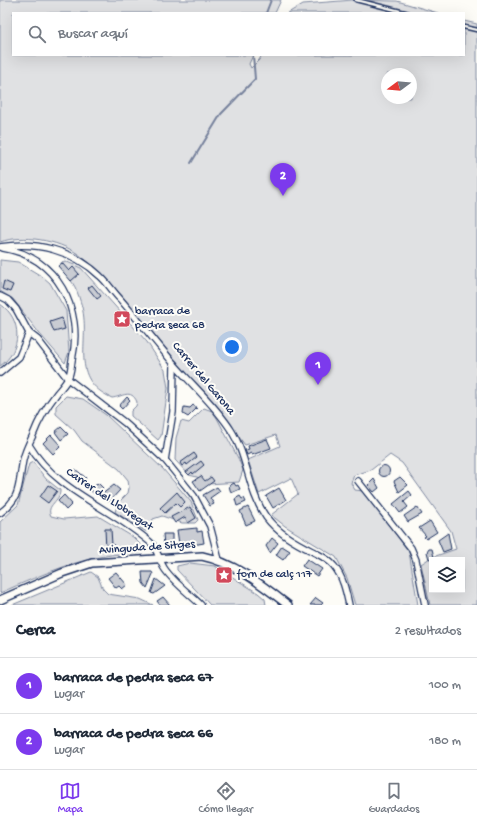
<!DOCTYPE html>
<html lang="es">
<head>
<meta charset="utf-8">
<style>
	:root { --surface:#fff; --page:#f2f2f3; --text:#1f2937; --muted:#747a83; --line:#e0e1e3; --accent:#7c3aed }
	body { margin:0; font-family:"Gochi Hand",sans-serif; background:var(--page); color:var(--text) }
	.controls { position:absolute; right:12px; bottom:12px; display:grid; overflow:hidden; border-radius:0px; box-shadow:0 4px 16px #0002 }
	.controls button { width:36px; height:36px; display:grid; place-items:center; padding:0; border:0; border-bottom:1px solid var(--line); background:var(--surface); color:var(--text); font:20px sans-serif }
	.compass { position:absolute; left:381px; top:68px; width:36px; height:36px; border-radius:50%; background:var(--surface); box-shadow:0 4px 16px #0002; rotate:254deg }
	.you { position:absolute; left:232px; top:347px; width:14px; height:14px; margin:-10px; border:3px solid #fff; border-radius:50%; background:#1a73e8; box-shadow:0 0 0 6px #1a73e833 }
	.badge { display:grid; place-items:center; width:26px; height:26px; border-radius:50%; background:var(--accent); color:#fff; font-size:13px; font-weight:700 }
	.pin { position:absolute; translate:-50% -33px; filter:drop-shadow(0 1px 2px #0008) }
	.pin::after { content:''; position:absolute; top:21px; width:14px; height:12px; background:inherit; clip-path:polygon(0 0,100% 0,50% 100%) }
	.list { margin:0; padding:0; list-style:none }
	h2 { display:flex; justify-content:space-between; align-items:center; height:52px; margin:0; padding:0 16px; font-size:17px }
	h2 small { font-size:13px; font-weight:400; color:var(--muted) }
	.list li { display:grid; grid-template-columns:26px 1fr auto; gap:12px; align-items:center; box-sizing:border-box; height:56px; padding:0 16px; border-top:1px solid var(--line) }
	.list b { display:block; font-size:15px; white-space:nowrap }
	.list p { margin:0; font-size:13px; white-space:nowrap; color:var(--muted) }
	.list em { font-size:13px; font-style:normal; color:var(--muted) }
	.icon { flex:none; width:22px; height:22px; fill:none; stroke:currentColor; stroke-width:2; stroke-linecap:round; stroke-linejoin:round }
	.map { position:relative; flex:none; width:477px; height:605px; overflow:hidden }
	.search { position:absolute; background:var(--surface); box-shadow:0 4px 16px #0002; left:12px; right:12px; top:12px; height:44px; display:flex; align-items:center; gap:10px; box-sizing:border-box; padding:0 14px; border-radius:0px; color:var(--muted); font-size:15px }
	.sheet { height:164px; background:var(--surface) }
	nav { display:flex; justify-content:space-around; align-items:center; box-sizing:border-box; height:56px; border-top:1px solid var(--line); background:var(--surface); font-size:11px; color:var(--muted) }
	nav a { display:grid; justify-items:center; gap:2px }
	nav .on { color:var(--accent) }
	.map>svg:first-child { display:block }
</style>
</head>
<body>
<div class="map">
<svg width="477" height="605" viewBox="0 0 477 605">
	<rect width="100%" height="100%" fill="#fdfcf7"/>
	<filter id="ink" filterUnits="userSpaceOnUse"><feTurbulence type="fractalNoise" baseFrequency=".025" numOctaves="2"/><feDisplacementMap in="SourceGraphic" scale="8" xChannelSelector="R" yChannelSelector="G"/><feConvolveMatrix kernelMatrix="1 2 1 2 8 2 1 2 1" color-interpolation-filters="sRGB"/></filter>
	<g filter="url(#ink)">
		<g fill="#e0e1e3" stroke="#7e88a0" fill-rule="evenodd">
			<path d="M0,0H281L275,13H13V55H253L249,64L251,68L259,60L262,55H464V21L477,24V605H430L421,564L430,558L456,549L451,531L402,463L390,455L371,470L354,475L351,483L355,490L363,491L409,552L418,605H355L347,578L336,557L285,526L271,515L298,494L291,478L259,494L248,460L280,446L276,435L245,445C217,407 185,372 155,335C131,307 109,276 78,254C58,240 23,234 0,242ZM387,74H411V98H387ZM432,560H462V590H432Z"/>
			<polygon points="353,0 397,1 438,13 288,13 303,4"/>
			<polygon points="0,260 18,262 43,277 50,283 66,311 69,352 65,363 39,333 13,299 0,291"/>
			<path d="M65,261L81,268L147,342L165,370L168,388L161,436L158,440L131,416V411L136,406L137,402C131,388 122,397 112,398C68,378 91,343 82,307C80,300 78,293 75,287C70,278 64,273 61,263Z"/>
			<path d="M0,304C23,319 22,351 0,366Z"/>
			<polygon points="66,396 83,399 106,415 163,469 191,502 198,520 195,523 182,523 162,516 153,519 149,531 145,531 115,512 118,503 128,493 129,488 128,480 119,469 82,441 74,430 56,414 56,406"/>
			<polygon points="204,408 212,411 217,418 238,458 243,470 239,482 208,484 197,477 189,475 175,460 176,438 181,421 189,423"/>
			<path d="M33,462L46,479L60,490C61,501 45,505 51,516L64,519L98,516L133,537L142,546V550L139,553C89,553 45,573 0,593V522L18,505L29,464Z"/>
			<polygon points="190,563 215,566 258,593 265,599 266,605 210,605 177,570 177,566"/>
			<polygon points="91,572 98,577 103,589 108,594 140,599 153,605 12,605"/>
		</g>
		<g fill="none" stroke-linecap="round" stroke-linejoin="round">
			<g stroke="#76819c" stroke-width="2">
				<polyline points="266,13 271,0"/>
				<polyline points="191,163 221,114 255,79 253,55"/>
			</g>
		</g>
		<g fill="#c9ccd3" stroke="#1b2f5e">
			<polygon points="62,263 69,271 73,267 79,274 71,281 58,266"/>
			<polygon points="4,281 13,285 10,292 2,289"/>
			<polygon points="92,285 101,296 97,299 88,288"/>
			<polygon points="62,318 65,329 54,332 50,322"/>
			<polygon points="127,397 130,400 122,409 119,406"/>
			<polygon points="193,405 197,408 188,417 183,414 184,407 190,408"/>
			<polygon points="61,427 68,434 61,440 55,432"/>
			<polygon points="51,435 61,446 53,454 43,443"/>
			<polygon points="267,439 271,448 252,455 251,453 247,455 245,450 249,449 248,446"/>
			<polygon points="194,453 197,457 187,465 186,463 182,466 180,463"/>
			<polygon points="201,461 204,465 193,474 192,472 189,475 186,472"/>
			<circle cx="384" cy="471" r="5.5"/>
			<polygon points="75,469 86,478 81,484 71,475"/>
			<polygon points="201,476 205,481 211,477 214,481 200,491 193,481"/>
			<polygon points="400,477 408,485 399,492 394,481"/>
			<polygon points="374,479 379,488 374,492 368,485"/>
			<polygon points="98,483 103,488 96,495 90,490"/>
			<polygon points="234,483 236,486 238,485 240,489 231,493 229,486"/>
			<polygon points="48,485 57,491 48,503 40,497"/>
			<polygon points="114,485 120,490 109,502 101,495"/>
			<polygon points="217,487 220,491 210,498 214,504 210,506 203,495"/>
			<polygon points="279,488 286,500 273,508 266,496"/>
			<polygon points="409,491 412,495 404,502 408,507 400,513 393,504"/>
			<polygon points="177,492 185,502 180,507 176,503 165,513 160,508"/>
			<polygon points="64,495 72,504 66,510 58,501"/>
			<polygon points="240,496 242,499 244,498 246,502 237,506 235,499"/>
			<polygon points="190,507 196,518 188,523 185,517 175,523 171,517"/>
			<polygon points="248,507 255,521 246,525 240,511"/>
			<polygon points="417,507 422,514 408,522 404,516"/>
			<polygon points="430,521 437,532 426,539 424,537 426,536 419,528"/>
			<polygon points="197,528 197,532 202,531 204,543 187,546 186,543 179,544 177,530"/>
			<polygon points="105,529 111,529 112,545 114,545 115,549 106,550"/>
			<polygon points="448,533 451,549 443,552 438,540"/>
			<polygon points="163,534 172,534 172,545 164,545"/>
			<polygon points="272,538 278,543 270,553 266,546"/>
			<polygon points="282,546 290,551 283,560 276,555"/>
			<polygon points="429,549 432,549 434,557 429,559 427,552"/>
			<polygon points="307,559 322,569 317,576 302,566"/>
			<polygon points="116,572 127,585 122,589 119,586 116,588 108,578"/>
			<polygon points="142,572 152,572 153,574 147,588 143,583"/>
			<polygon points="156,579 165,586 154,594 151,593"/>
			<polygon points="163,597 170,605 160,605 157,601"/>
			<polygon points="316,598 323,603 321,605 310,605"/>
		</g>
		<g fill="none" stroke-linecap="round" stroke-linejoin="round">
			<g stroke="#1b2f5e" stroke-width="5.5">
				<g id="service">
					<polyline points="356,0 408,13"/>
					<polyline points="464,27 477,30"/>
				</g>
			</g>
			<g stroke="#1b2f5e" stroke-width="8">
				<g id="minor">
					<path d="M0,247C36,241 73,250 100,276C108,283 113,292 120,299C139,321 156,342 174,364C193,386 216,406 231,430C248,457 248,491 266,517C278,533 294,542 312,551C319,555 329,559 334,566C343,577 346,591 349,605"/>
					<polyline points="0,296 8,300 16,309 29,333 38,340 68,379 125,423 165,460 194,496 210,526 219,560"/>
					<polyline points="0,373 19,357 29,333"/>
					<path d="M29,445C57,492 110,507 150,542C157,548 159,560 164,568C173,582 190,594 201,605"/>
					<polyline points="165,460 173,412 174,364"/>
					<polyline points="358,481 411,548 416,560 425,605"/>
					<path d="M0,513C22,497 18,485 23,460C25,451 29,443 33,435C39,419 47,406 57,393C61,388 66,383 68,378C71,373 71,366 72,360C84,309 57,257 3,248"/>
				</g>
			</g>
			<g stroke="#1b2f5e" stroke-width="10">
				<path id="tertiary" d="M0,600L62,573L92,563L202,556C235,563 262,585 288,605"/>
			</g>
			<use href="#service" stroke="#fdfcf7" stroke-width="2.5"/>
			<use href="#minor" stroke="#fdfcf7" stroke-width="5.5"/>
			<use href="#tertiary" stroke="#fdfcf7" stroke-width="7"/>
		</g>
	</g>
	<defs>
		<g id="sight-square" transform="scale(0.9)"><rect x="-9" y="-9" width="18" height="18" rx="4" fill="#d1495b" stroke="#fdfcf7"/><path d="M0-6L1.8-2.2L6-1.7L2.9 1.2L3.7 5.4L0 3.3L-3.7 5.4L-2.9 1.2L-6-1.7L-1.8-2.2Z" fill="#fff"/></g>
	</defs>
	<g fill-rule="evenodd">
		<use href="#sight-square" x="122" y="319"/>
		<use href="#sight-square" x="224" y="575"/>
	</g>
	<g text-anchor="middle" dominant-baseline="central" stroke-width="4" stroke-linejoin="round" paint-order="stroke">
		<g font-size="12" fill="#1b2f5e" stroke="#fdfcf7" text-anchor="start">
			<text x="135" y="312">barraca de<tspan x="135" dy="14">pedra seca 68</tspan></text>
			<text x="237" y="575">forn de calç 117</text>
		</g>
		<g font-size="12" fill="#1b2f5e" stroke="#fdfcf7">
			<text transform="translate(203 379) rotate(50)">Carrer del Garona</text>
			<text transform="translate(109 500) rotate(34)">Carrer del Llobregat</text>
			<text transform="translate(147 548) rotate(-4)">Avinguda de Sitges</text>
		</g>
	</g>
</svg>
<div class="controls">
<button><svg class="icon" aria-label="layers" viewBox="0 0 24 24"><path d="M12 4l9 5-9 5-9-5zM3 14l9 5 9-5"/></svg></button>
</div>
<svg class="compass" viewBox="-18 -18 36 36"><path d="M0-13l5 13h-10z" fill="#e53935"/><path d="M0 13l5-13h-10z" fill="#747a83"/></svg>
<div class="you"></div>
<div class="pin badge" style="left:318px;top:385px">1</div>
<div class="pin badge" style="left:283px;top:196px">2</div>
<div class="search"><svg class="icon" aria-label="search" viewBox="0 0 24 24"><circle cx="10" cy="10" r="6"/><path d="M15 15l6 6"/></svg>Buscar aquí</div>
</div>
<section class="sheet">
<h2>Cerca<small>2 resultados</small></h2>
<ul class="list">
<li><span class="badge">1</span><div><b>barraca de pedra seca 67</b><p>Lugar</p></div><em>100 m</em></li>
<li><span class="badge">2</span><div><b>barraca de pedra seca 66</b><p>Lugar</p></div><em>180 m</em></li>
</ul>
</section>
<nav>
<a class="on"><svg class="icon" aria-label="map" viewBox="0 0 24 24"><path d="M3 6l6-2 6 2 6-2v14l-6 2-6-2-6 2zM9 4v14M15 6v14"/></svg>Mapa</a>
<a><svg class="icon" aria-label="directions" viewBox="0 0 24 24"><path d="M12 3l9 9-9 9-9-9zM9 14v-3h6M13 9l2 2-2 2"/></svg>Cómo llegar</a>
<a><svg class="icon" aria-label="saved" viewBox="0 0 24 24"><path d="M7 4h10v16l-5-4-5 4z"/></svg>Guardados</a>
</nav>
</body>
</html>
